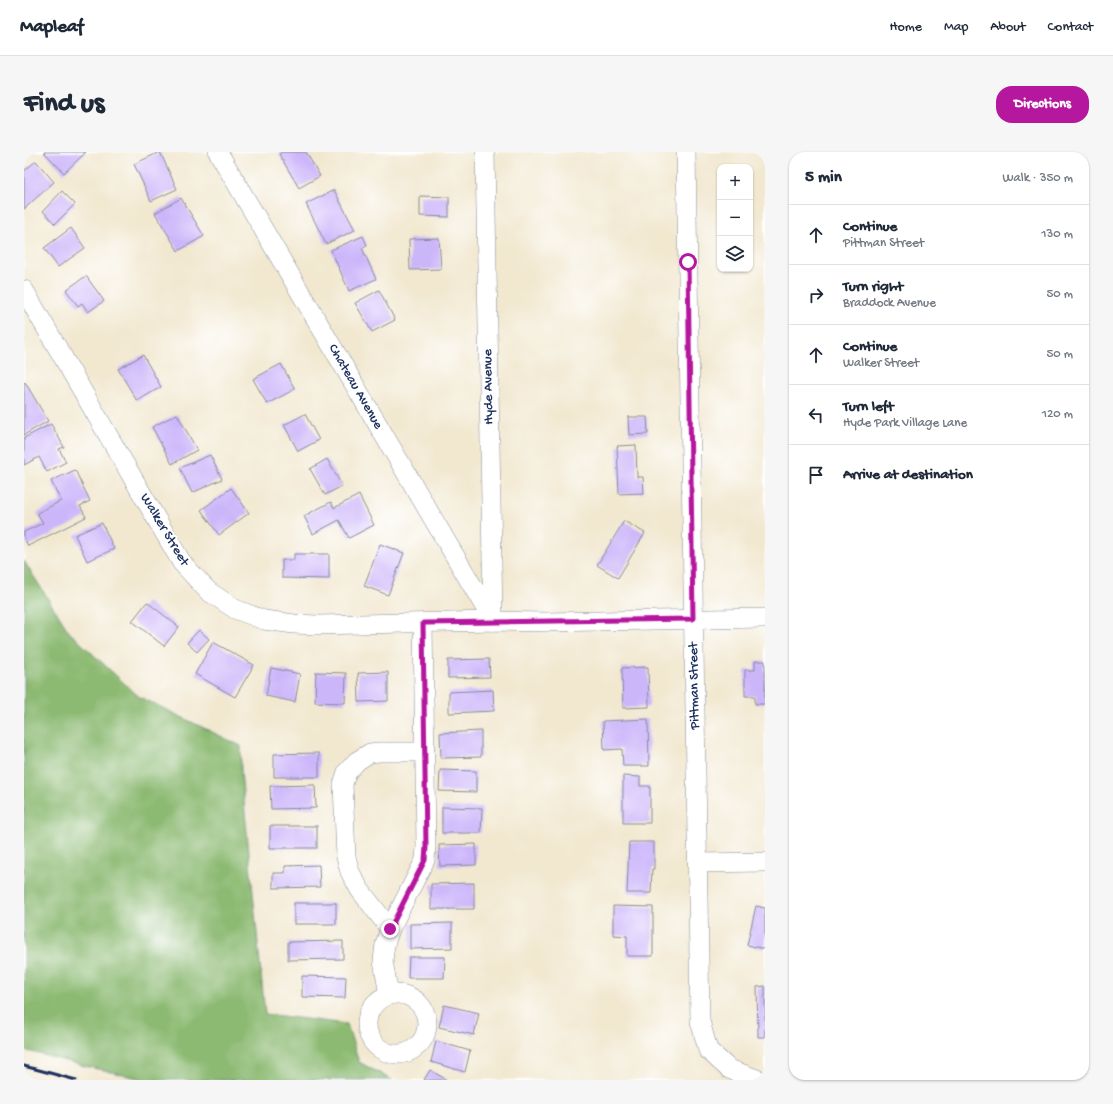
<!DOCTYPE html>
<html lang="en">
<head>
<meta charset="utf-8">
<style>
	:root { --surface:#fff; --page:#f6f6f7; --text:#1f2937; --muted:#747a83; --line:#e0e1e3; --accent:#b5179e }
	body { margin:0; font-family:"Gochi Hand",sans-serif; background:var(--page); color:var(--text) }
	.controls { position:absolute; right:12px; top:12px; display:grid; overflow:hidden; border-radius:8px; box-shadow:0 1px 3px #0004 }
	.controls button { width:36px; height:36px; display:grid; place-items:center; padding:0; border:0; border-bottom:1px solid var(--line); background:var(--surface); color:var(--text); font:20px sans-serif }
	.stop { position:absolute; width:12px; height:12px; margin:-9px; border:3px solid #b5179e; border-radius:50%; background:#fff }
	.stop.end { background:#b5179e; border-color:#fff; box-shadow:0 1px 4px #0008 }
	.list { margin:0; padding:0; list-style:none }
	h2 { display:flex; justify-content:space-between; align-items:center; height:52px; margin:0; padding:0 16px; font-size:17px }
	h2 small { font-size:13px; font-weight:400; color:var(--muted) }
	.list li { display:grid; grid-template-columns:26px 1fr auto; gap:12px; align-items:center; box-sizing:border-box; height:60px; padding:0 16px; border-top:1px solid var(--line) }
	.list b { display:block; font-size:15px; white-space:nowrap }
	.list p { margin:0; font-size:13px; white-space:nowrap; color:var(--muted) }
	.list em { font-size:13px; font-style:normal; color:var(--muted) }
	.icon { flex:none; width:22px; height:22px; fill:none; stroke:currentColor; stroke-width:2; stroke-linecap:round; stroke-linejoin:round }
	.map { position:relative; flex:none; width:741px; height:928px; overflow:hidden; border-radius:16px }
	header { display:flex; align-items:center; gap:24px; box-sizing:border-box; height:56px; padding:0 20px; background:var(--surface); border-bottom:1px solid var(--line) }
	header strong { font-size:19px }
	nav { display:flex; gap:22px; margin-inline-start:auto; font-size:14px }
	.intro { display:flex; align-items:center; justify-content:space-between; box-sizing:border-box; height:96px; padding:0 24px }
	h1 { margin:0; font-size:28px }
	.button { padding:10px 18px; border-radius:16px; background:var(--accent); color:#fff; font-size:14px; font-weight:700 }
	main { display:flex; gap:24px; padding:0 24px }
	aside { flex:1; background:var(--surface); border-radius:16px; box-shadow:0 1px 3px #0004 }
	.map>svg:first-child { display:block }
</style>
</head>
<body>
<header>
<strong>Mapleaf</strong>
<nav><a>Home</a><a>Map</a><a>About</a><a>Contact</a></nav>
</header>
<div class="intro"><h1>Find us</h1><a class="button">Directions</a></div>
<main>
<div class="map">
<svg width="741" height="928" viewBox="0 0 741 928">
	<rect width="100%" height="100%" fill="#fff"/>
	<filter id="ink" filterUnits="userSpaceOnUse"><feTurbulence type="fractalNoise" baseFrequency=".025" numOctaves="2"/><feDisplacementMap in="SourceGraphic" scale="8" xChannelSelector="R" yChannelSelector="G"/><feConvolveMatrix kernelMatrix="1 2 1 2 8 2 1 2 1" color-interpolation-filters="sRGB"/></filter>
	<filter id="wash" filterUnits="userSpaceOnUse"><feTurbulence type="fractalNoise" baseFrequency=".012" numOctaves="4" result="noise"/><feDisplacementMap in="SourceGraphic" scale="16" xChannelSelector="R" yChannelSelector="G"/><feGaussianBlur stdDeviation="0.9" result="paint"/><feColorMatrix in="noise" values="0 0 0 0 0 0 0 0 0 0 0 0 0 0 0 0 0 1.4 0 .05"/><feComposite in="paint" operator="in"/></filter>
	<g filter="url(#wash)">
		<rect width="100%" height="100%" fill="#f2e8d0"/>
		<polygon fill="#8cba72" stroke="#547468" points="0,409 45,480 114,544 217,594 217,620 241,862 323,872 335,910 368,928 123,928 65,915 0,898"/>
		<g id="blocks">
			<g fill="#ccb6fa">
				<polygon points="20,0 62,0 40,21"/>
				<polygon points="136,0 153,37 127,49 110,12"/>
				<polygon points="258,0 282,0 296,24 275,36 255,2"/>
				<polygon points="12,9 30,30 0,57 0,19"/>
				<polygon points="310,38 331,78 302,92 282,52"/>
				<polygon points="38,39 51,52 31,72 19,59"/>
				<polygon points="396,44 425,45 425,65 396,64"/>
				<polygon points="157,46 180,84 154,99 131,61"/>
				<polygon points="47,76 61,96 34,115 20,96"/>
				<polygon points="339,84 343,93 338,96 352,127 325,139 307,98"/>
				<polygon points="415,86 417,117 386,118 385,87"/>
				<polygon points="62,124 80,149 64,160 58,151 54,154 42,138"/>
				<polygon points="355,138 371,168 348,180 331,151"/>
				<polygon points="119,203 137,235 113,249 94,217"/>
				<polygon points="257,212 271,237 243,252 229,227"/>
				<polygon points="1,230 24,269 0,283 0,231"/>
				<polygon points="153,262 173,298 148,312 128,275"/>
				<polygon points="281,262 295,288 274,299 260,273"/>
				<polygon points="604,265 623,265 624,282 605,283"/>
				<polygon points="27,272 40,295 35,297 42,310 23,320 15,305 0,313 0,286"/>
				<polygon points="612,293 613,325 619,325 620,341 595,342 593,294"/>
				<polygon points="186,303 198,327 168,341 156,316"/>
				<polygon points="303,307 318,334 301,343 286,317"/>
				<polygon points="51,318 66,349 56,354 62,365 4,394 0,385 0,380 19,371 13,361 37,349 27,329"/>
				<polygon points="207,336 225,361 195,383 177,358"/>
				<polygon points="335,343 350,373 325,386 315,368 289,382 280,364 307,350 310,356"/>
				<polygon points="600,369 621,381 594,426 573,413"/>
				<polygon points="78,371 90,397 63,409 51,383"/>
				<polygon points="356,392 380,401 364,443 340,434"/>
				<polygon points="270,402 305,402 305,427 258,426 258,408 270,408"/>
				<polygon points="123,450 155,475 140,494 108,469"/>
				<polygon points="175,478 185,487 173,500 163,491"/>
				<polygon points="189,490 230,513 211,545 171,522"/>
				<polygon points="465,507 466,525 424,526 424,508"/>
				<polygon points="731,509 741,509 741,552 731,552 731,544 721,544 721,518 731,518"/>
				<polygon points="624,515 625,555 599,556 598,516"/>
				<polygon points="247,516 276,522 271,550 242,544"/>
				<polygon points="292,520 322,521 321,551 291,550"/>
				<polygon points="364,520 364,549 335,550 334,521"/>
				<polygon points="469,538 470,559 425,561 425,540"/>
				<polygon points="624,567 625,614 599,614 598,597 580,598 579,569"/>
				<polygon points="457,579 457,605 417,606 416,581"/>
				<polygon points="295,601 295,625 250,625 250,602"/>
				<polygon points="416,618 452,619 452,640 415,639"/>
				<polygon points="599,624 616,625 616,634 626,634 626,671 599,671"/>
				<polygon points="291,633 292,656 247,657 246,634"/>
				<polygon points="418,655 458,656 457,681 418,681"/>
				<rect x="246" y="674" width="47" height="22"/>
				<polygon points="605,690 630,690 630,717 628,717 627,741 603,741"/>
				<polygon points="452,692 452,713 416,714 415,693"/>
				<polygon points="295,713 296,735 249,736 249,721 261,721 261,714"/>
				<polygon points="450,731 450,757 407,757 407,732"/>
				<rect x="270" y="751" width="42" height="21"/>
				<polygon points="589,754 629,755 629,804 603,804 603,784 589,783"/>
				<polygon points="732,754 741,756 741,797 723,793"/>
				<polygon points="428,771 428,796 386,797 386,772"/>
				<polygon points="319,789 319,807 264,808 264,790"/>
				<polygon points="385,805 421,805 420,826 384,826"/>
				<polygon points="278,824 322,825 321,846 278,845"/>
				<polygon points="741,834 741,885 734,885 733,835"/>
				<polygon points="420,853 455,861 450,883 415,875"/>
				<polygon points="412,889 446,899 441,920 407,910"/>
				<polygon points="406,918 423,928 400,928"/>
			</g>
		</g>
	</g>
	<g filter="url(#ink)">
		<use href="#blocks" fill-opacity="0" stroke="#868c97" stroke-width="1"/>
		<g fill="none" stroke-linecap="round" stroke-linejoin="round">
			<g stroke="#868c97" stroke-width="20">
				<g id="street">
					<polyline points="194,0 469,469"/>
					<polyline points="461,0 469,468"/>
					<polyline points="662,0 676,869 684,898 705,917 735,928"/>
					<polyline points="0,138 158,411 184,439 211,457 240,468 270,472 293,473 469,469 522,470 741,466"/>
					<polyline points="674,711 741,710"/>
					<polyline points="366,777 336,738 326,720 322,705 319,632 323,620 333,609 346,601 355,600 401,600"/>
					<circle cx="373" cy="872" r="30"/>
					<polyline points="365,843 359,809 361,792 366,777 401,708 402,695 399,471"/>
				</g>
			</g>
			<use href="#street" stroke="#fff" stroke-width="19"/>
			<polyline stroke="#1b2f5e" stroke-width="3" points="0,914 52,928"/>
		</g>
	</g>
	<g fill="none" stroke-linecap="round" stroke-linejoin="round" filter="url(#ink)">
		<polyline stroke="#b5179e" stroke-width="5" points="366,777 401,708 402,695 399,471 669,467 664,110"/>
	</g>
	<g text-anchor="middle" dominant-baseline="central" stroke-width="4" stroke-linejoin="round" paint-order="stroke">
		<g font-size="14" fill="#1b2f5e" stroke="#fff">
			<text transform="translate(331 235) rotate(60)">Chateau Avenue</text>
			<text transform="translate(465 235) rotate(-91)">Hyde Avenue</text>
			<text transform="translate(140 378) rotate(59)">Walker Street</text>
			<text transform="translate(671 534) rotate(-91)">Pittman Street</text>
		</g>
	</g>
</svg>
<div class="controls">
<button>+</button>
<button>−</button>
<button><svg class="icon" aria-label="layers" viewBox="0 0 24 24"><path d="M12 4l9 5-9 5-9-5zM3 14l9 5 9-5"/></svg></button>
</div>
<div class="stop" style="left:664px;top:110px"></div>
<div class="stop end" style="left:366px;top:777px"></div>
</div>
<aside>
<h2>5 min<small>Walk · 350 m</small></h2>
<ul class="list">
<li><svg class="icon" aria-label="ahead" viewBox="0 0 24 24"><path d="M12 20V5M6 11l6-6 6 6"/></svg><div><b>Continue</b><p>Pittman Street</p></div><em>130 m</em></li>
<li><svg class="icon" aria-label="right" viewBox="0 0 24 24"><path d="M7 20v-9h11M14 6l5 5-5 5"/></svg><div><b>Turn right</b><p>Braddock Avenue</p></div><em>50 m</em></li>
<li><svg class="icon" aria-label="ahead" viewBox="0 0 24 24"><path d="M12 20V5M6 11l6-6 6 6"/></svg><div><b>Continue</b><p>Walker Street</p></div><em>50 m</em></li>
<li><svg class="icon" aria-label="left" viewBox="0 0 24 24"><path d="M17 20v-9H6M10 6l-5 5 5 5"/></svg><div><b>Turn left</b><p>Hyde Park Village Lane</p></div><em>120 m</em></li>
<li><svg class="icon" aria-label="arrive" viewBox="0 0 24 24"><path d="M6 21V4h12l-3 4 3 4H6"/></svg><div><b>Arrive at destination</b></div></li>
</ul>
</aside>
</main>
</body>
</html>
